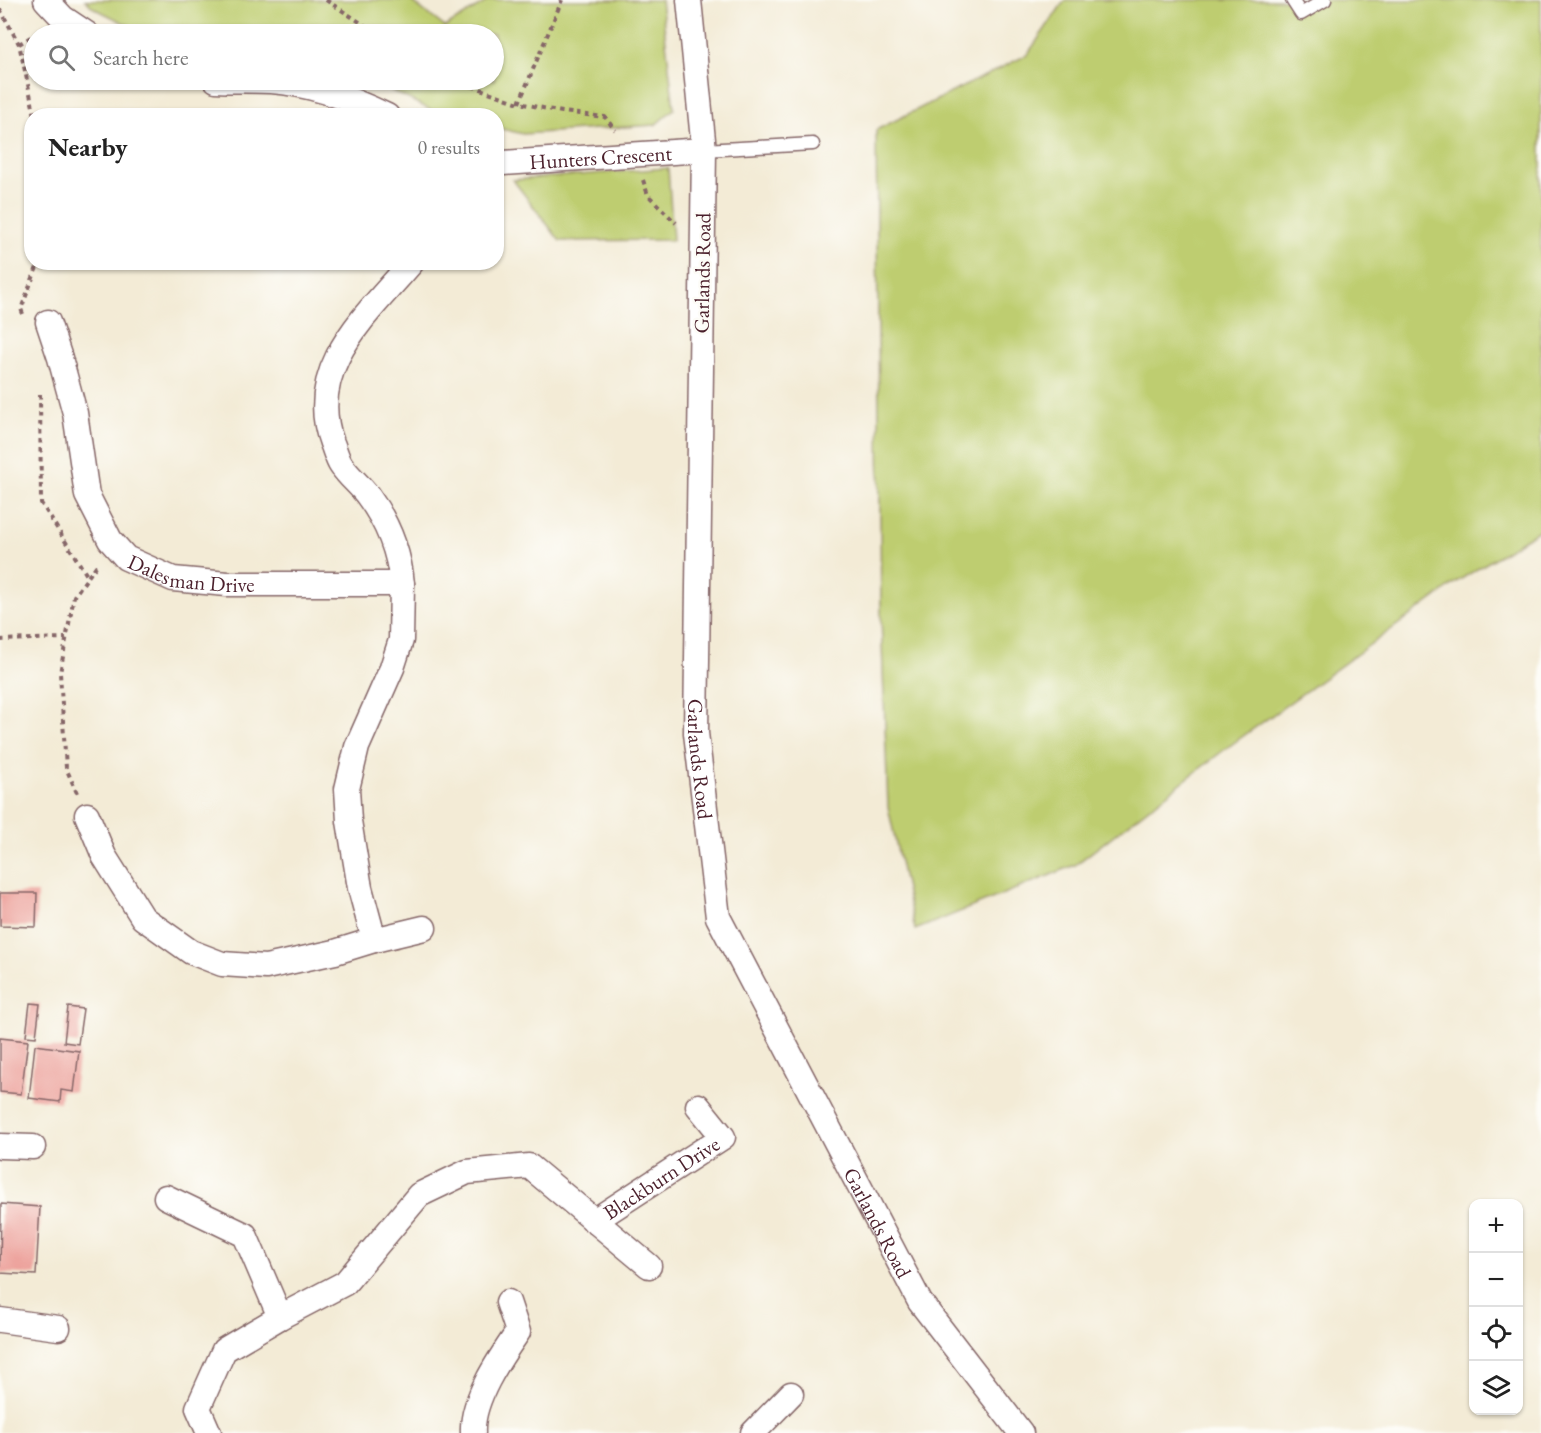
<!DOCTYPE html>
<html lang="en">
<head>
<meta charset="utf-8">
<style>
	:root { --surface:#fff; --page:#f6f6f6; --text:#222; --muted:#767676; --line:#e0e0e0 }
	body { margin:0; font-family:"EB Garamond",serif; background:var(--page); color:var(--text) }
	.controls { position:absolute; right:18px; bottom:18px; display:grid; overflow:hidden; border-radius:12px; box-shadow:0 2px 4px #0004 }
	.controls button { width:54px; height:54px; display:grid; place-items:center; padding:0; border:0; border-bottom:2px solid var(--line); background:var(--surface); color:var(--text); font:30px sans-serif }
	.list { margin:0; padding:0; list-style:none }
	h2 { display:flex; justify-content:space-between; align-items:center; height:78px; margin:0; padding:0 24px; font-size:26px }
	h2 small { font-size:20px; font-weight:400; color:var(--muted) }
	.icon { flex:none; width:33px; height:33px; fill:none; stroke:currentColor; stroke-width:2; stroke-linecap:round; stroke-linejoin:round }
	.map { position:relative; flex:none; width:1541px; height:1433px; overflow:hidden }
	.search { position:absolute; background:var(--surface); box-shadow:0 2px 4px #0004; left:24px; top:24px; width:480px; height:66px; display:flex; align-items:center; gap:15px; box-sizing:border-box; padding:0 21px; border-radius:33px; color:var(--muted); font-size:22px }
	.panel { position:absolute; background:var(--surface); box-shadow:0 2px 4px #0004; left:24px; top:108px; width:480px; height:162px; border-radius:24px }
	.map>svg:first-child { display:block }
</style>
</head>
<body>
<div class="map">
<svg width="1541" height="1433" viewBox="0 0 1541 1433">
	<rect width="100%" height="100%" fill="#fdfcf7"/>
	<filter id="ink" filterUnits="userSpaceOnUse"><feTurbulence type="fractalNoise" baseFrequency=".0167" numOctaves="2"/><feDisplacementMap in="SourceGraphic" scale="12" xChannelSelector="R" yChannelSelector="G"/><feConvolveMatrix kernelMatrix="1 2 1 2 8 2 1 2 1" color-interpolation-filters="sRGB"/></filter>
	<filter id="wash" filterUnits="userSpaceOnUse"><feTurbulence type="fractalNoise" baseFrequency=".008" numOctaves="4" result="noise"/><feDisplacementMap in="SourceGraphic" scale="24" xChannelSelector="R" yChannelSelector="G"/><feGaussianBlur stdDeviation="1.35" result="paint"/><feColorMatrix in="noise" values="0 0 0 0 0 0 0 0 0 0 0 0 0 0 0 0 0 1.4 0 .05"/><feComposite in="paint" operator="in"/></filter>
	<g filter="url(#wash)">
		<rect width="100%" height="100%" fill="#f3ebd6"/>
		<g fill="#becd6f" stroke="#84764d" stroke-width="1.5">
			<polygon points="85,0 410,0 445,27 489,0 661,0 674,109 655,125 523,134 497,128 496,116 448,116 435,112 370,80 494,80 494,34 146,34 94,8"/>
			<polygon points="1065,0 1541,0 1541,529 1461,579 1224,750 1075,865 915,930 888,807 881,616 876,130 1027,55"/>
			<polygon points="668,168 673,240 560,241 513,180"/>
		</g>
		<g id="blocks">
			<g fill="#ec9f99">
				<polygon points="0,893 37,893 36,927 0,926"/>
				<polygon points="30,1003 40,1004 36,1037 26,1036"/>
				<polygon points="68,1007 83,1009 78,1044 64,1042"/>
				<polygon points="0,1038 28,1041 21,1094 0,1092"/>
				<polygon points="35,1045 79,1051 74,1092 61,1090 60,1102 29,1098"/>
				<polygon points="1,1204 40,1207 36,1275 0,1273"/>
			</g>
		</g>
	</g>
	<g filter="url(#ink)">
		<use href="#blocks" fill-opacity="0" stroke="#856667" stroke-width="1.5"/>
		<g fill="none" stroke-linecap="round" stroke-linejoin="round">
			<g stroke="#856667" stroke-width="15">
				<g id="service">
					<polyline points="1292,0 1301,14 1325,0"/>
					<polyline points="704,150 813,144"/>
				</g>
			</g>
			<g stroke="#856667" stroke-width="27">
				<g id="minor">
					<polyline points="46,0 63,18 87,34"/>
					<path id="s1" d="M689,0L704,150L696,733L718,917L920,1302L1021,1433"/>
					<path d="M216,80C234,81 253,80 271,81C312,84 350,98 387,116"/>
					<path id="s2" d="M496,161L503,163L704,150"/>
					<path id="s3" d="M48,322L60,358L75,413L87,495L110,540L126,558L173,579L227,584H402C399,551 388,523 368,496C360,485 348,476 341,465C337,459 335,450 332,443C304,368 367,315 412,262"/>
					<polyline points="87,815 104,856 143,918 191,952 222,964 266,967 335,952 374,940 360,888 349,821 347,789 357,747 392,668 401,640 402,584"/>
					<polyline points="374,940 424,928"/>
					<polyline points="0,1146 33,1147"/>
					<polyline points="166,1197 245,1235 280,1317"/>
					<path id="s4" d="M594,1221L723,1137L698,1106"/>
					<polyline points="0,1320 58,1328"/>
					<polyline points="209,1433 198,1408 224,1350 280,1317 345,1283 419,1195 467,1172 529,1166 649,1266"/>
					<path d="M473,1433C471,1400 500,1358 518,1332L508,1302"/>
					<polyline points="753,1433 791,1394"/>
				</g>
			</g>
			<g stroke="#856667" stroke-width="4" stroke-dasharray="4.5 4.5" stroke-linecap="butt">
				<polyline points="326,0 378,34"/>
				<polyline points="0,9 19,44 35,116"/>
				<polyline points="19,44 34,35"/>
				<polyline points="455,80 519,103 562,112 605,117 615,130"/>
				<polyline points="519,103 562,0"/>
				<polyline points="643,180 648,195 676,223"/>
				<polyline points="23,314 21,309 39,262"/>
				<polyline points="40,394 41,503 88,577"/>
				<polyline points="0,640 66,638"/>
				<polyline points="77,793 66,768 60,673 74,596 96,566 100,565"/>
			</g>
			<use href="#service" stroke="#fff" stroke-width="12"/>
			<use href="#minor" stroke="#fff" stroke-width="24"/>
		</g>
	</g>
	<g text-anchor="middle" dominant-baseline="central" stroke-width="5" stroke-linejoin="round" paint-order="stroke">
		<g font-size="21" fill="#4a1f2b" stroke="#fdfcf7">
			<text stroke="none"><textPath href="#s2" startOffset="105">Hunters Crescent</textPath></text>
			<text transform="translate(702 273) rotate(-89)">Garlands Road</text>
			<text stroke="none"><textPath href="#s3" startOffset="321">Dalesman Drive</textPath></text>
			<text stroke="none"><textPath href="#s1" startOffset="760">Garlands Road</textPath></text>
			<text stroke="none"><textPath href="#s4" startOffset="80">Blackburn Drive</textPath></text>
			<text stroke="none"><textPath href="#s1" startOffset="1264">Garlands Road</textPath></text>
		</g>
	</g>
</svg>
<div class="controls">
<button>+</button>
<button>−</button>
<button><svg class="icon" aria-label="locate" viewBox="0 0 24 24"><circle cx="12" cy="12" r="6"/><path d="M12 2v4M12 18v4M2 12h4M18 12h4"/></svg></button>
<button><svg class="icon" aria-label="layers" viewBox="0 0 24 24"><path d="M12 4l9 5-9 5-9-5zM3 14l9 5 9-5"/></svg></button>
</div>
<div class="search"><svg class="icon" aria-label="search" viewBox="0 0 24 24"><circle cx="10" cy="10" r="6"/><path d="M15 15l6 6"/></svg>Search here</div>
<section class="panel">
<h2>Nearby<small>0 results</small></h2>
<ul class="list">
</ul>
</section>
</div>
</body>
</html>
